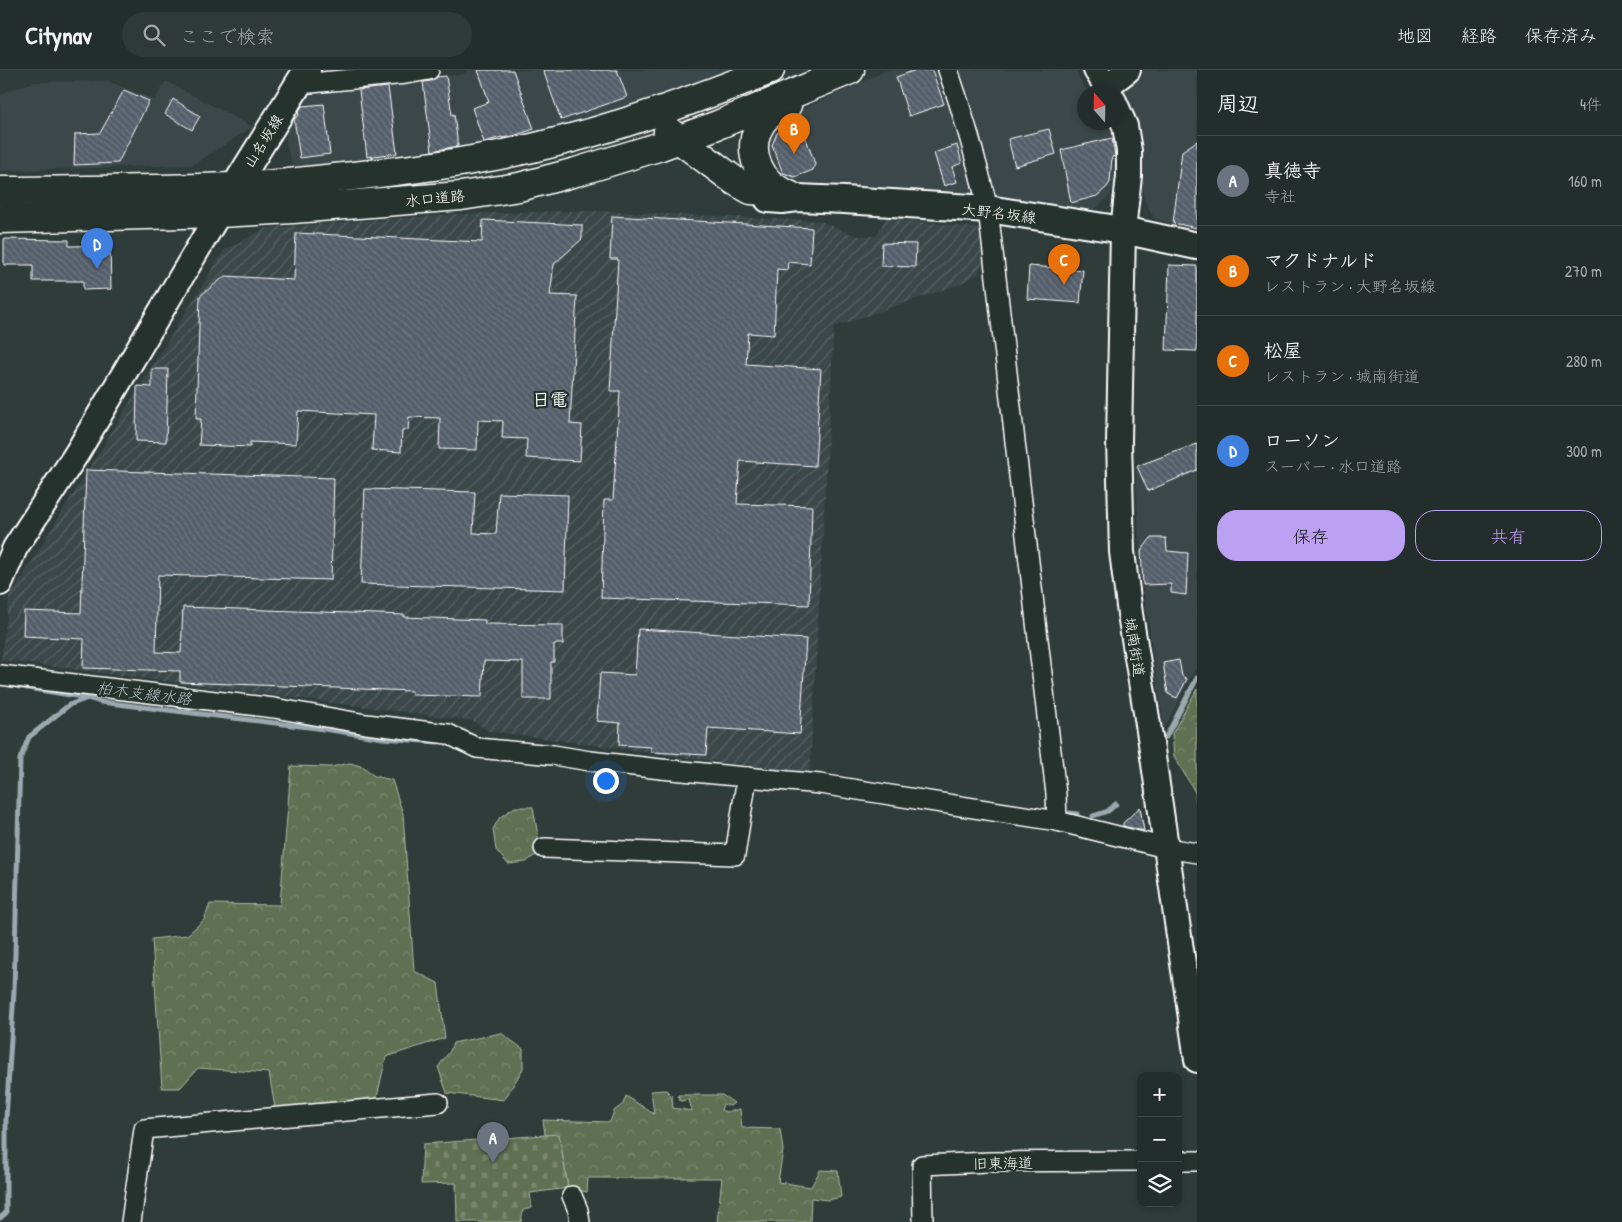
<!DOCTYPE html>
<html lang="ja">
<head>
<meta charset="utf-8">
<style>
	:root { --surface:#232d2b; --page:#2f3937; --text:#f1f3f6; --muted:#a3a8a9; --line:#404947; --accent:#bca0f2 }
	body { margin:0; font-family:"Patrick Hand","Klee One",sans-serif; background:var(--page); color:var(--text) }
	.controls { position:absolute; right:15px; bottom:15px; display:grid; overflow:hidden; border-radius:10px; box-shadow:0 2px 8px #0003 }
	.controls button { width:45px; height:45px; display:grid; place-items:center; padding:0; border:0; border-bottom:1px solid var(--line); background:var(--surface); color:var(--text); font:25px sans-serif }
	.compass { position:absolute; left:1077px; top:15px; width:45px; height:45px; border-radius:50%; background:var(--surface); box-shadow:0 2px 8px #0003; rotate:340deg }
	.you { position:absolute; left:605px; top:710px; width:18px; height:18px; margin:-12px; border:4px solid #fff; border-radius:50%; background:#1a73e8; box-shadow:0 0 0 8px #1a73e833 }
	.badge { display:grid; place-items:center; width:32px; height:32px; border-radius:50%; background:var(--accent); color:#fff; font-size:16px; font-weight:700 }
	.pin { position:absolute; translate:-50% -41px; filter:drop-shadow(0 1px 2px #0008) }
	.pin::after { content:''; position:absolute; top:26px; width:18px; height:15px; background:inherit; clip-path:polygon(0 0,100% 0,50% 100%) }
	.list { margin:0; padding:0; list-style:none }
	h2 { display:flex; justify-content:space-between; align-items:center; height:65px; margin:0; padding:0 20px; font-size:21px }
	h2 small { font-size:16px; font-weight:400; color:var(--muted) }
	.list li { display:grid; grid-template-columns:32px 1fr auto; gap:15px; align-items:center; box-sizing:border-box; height:90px; padding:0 20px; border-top:1px solid var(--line) }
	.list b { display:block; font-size:19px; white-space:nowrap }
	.list p { margin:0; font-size:16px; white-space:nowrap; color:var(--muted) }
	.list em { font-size:16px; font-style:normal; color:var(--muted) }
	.actions { display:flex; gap:10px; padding:15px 20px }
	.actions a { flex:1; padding:11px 0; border:1px solid var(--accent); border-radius:20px; text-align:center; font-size:18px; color:var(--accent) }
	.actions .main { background:var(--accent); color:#111 }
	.icon { flex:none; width:28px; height:28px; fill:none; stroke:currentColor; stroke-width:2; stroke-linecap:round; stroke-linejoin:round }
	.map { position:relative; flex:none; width:1197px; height:1152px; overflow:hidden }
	header { display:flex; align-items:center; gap:30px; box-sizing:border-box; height:70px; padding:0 25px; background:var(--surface); border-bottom:1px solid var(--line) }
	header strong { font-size:24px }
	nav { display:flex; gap:28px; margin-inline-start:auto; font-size:18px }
	.search { width:350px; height:45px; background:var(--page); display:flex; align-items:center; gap:12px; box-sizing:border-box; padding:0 18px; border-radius:28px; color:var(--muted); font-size:19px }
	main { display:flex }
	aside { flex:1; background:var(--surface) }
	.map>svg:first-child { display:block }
</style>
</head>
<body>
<header>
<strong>Citynav</strong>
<div class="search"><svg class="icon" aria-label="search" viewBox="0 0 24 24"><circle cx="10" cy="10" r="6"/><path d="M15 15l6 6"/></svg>ここで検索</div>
<nav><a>地図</a><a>経路</a><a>保存済み</a></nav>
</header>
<main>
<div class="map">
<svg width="1197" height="1152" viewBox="0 0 1197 1152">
	<defs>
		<pattern id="industrial-furrows" width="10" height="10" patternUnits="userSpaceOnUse" patternTransform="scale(1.25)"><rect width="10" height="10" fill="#3a4648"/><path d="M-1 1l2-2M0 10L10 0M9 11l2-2" fill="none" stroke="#586263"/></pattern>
		<pattern id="forest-crowns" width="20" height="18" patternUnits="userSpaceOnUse" patternTransform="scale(1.25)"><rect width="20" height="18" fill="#617052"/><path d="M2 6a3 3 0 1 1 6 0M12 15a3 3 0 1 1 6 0" fill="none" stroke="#79856c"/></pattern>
		<pattern id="cemetery-stones" width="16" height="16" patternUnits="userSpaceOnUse" patternTransform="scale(1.25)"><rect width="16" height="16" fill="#617052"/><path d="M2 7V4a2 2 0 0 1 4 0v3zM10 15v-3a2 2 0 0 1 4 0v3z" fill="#79856c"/></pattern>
		<pattern id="building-back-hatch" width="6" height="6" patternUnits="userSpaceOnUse" patternTransform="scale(1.25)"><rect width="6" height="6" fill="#555e6b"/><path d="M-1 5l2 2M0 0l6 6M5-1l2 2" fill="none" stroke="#6e7681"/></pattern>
	</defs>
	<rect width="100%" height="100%" fill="#2f3c39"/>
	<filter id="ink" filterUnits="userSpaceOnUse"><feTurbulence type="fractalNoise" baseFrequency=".02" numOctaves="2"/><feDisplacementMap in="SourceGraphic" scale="10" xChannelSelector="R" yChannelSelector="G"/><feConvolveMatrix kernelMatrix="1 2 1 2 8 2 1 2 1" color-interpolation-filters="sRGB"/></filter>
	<g filter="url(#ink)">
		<g fill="#3a4648">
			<polygon points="468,0 732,0 683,20 591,53 476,78 314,96 292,95 285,69 296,32 307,21 463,4"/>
			<polygon points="887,0 1075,0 1087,22 1084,22 1084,52 1105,53 1120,77 1114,114 1110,126 1097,138 1087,142 795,121 778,112 763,83 770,54"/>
			<polygon points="1145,0 1197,0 1197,161 1154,149 1143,127 1135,73 1121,22 1123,13"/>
			<polygon points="108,11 155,30 166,11 253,57 193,95 0,101 0,25 15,18 34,12"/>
			<polygon points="1197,372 1197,596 1164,659 1141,505 1135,395"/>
		</g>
		<polygon fill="url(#industrial-furrows)" points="565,141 605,141 820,151 857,166 876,166 886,148 979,158 983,191 979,203 958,215 834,257 810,704 488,661 473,651 1,590 9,528 224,180 266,158 456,144"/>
		<g fill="url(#forest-crowns)" stroke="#b0b8a8">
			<polygon points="1197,619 1197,737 1195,722 1174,686 1172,664"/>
			<polygon points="350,693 364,697 374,706 392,710 403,744 414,901 438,913 445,968 386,987 375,1036 275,1038 269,1003 198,998 180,1018 162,1018 152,869 187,865 204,850 210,834 280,835 291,696 331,697"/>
			<polygon points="515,737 533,737 538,766 537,784 526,792 508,794 496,780 493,759 500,747"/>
			<polygon points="501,963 523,979 523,999 504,1030 447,1023 438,997 450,981 453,973"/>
			<polygon points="666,1020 672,1026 673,1038 692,1041 689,1030 680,1031 678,1025 722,1025 734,1033 730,1036 723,1034 721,1040 726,1042 740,1039 742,1058 780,1059 783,1080 778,1112 811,1117 820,1100 838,1101 841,1127 828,1130 811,1128 810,1152 717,1152 722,1108 588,1108 587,1122 568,1118 559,1065 545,1065 543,1050 610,1052 614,1041 623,1034 626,1026 654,1044 651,1021"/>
		</g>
		<polygon fill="url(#cemetery-stones)" stroke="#b0b8a8" points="559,1064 568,1118 530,1123 532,1138 523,1140 521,1152 457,1152 456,1113 421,1114 423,1074"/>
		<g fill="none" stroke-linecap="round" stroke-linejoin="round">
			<g stroke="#9ba9af" stroke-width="5">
				<polyline points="10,615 88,628 101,632 317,658 383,668 438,672"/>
				<polyline points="1166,667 1197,608"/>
				<polyline points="1070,743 1077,744"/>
				<polyline points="1093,746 1108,741 1116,734"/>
				<polyline points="0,1148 6,1143 6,1049 14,921 20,689 29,667 69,635 88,628"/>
			</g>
		</g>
		<g fill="url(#building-back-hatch)" stroke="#fff">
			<polygon points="478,0 513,0 534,59 513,66 502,68 502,67 484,72 472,38 489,32"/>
			<polygon points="543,0 617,0 627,27 561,50"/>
			<polygon points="916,0 932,0 944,34 909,46 896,7"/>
			<polygon points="446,6 452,45 454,44 458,76 432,81 423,12 431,11 437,7"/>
			<polygon points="388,17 397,83 367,87 359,20"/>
			<polygon points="124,20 149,31 118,93 74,95 75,64 100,63"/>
			<polygon points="173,29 200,46 192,60 165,44"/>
			<polygon points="324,34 330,84 300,88 294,49 299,45 298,42 302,36"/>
			<polygon points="801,54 815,94 813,100 795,107 783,103 772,75 777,63"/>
			<polygon points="1049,59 1056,84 1015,96 1008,69"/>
			<polygon points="1112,68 1115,86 1112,87 1110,112 1107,117 1097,126 1071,133 1061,80"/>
			<polygon points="1197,71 1197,158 1173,153 1182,81"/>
			<polygon points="957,75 962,93 952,97 957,112 944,116 934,83"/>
			<polygon points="612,146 812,158 810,194 788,192 787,200 777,199 774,265 748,263 746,294 821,299 815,396 740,391 737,434 812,436 809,535 601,528 604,430 613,430 620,321 610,321 618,189 610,189"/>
			<polygon points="483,150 582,155 582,169 554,194 550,225 577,226 570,354 582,355 580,391 526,388 527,369 502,368 503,351 478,350 477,380 439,379 440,348 409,347 408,360 402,360 401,382 372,380 374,345 298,341 296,374 250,372 250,377 199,375 201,349 196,349 200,226 225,206 294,210 296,163 482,172"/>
			<polygon points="4,169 69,170 69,176 110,175 111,219 83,220 83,211 33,211 33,195 4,195"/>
			<polygon points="882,173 916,174 915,197 881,196"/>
			<polygon points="1169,195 1197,196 1197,281 1166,280"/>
			<polygon points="1029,196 1083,200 1080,233 1027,229"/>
			<polygon points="152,299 168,299 166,372 136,371 137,316 152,317"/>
			<polygon points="1197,374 1197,400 1148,421 1137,396"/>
			<polygon points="86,400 334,408 331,510 158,505 156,582 181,583 183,537 405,545 404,547 485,550 485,554 563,555 563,574 554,574 554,592 551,592 551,629 523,629 523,592 484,591 482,627 412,625 412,621 180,612 180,601 83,598 84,569 23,566 24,541 81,543"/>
			<polygon points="365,419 475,422 473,463 496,464 499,423 568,425 565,520 361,514"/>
			<polygon points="1151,468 1166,468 1167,481 1188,483 1186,525 1171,523 1171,514 1143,515 1141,481"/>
			<polygon points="638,559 806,569 800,664 708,658 706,685 651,682 651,677 619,675 620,653 597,651 600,603 635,605"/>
			<polygon points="1179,590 1182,606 1187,609 1177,628 1168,624 1163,593"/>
			<polygon points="1140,737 1144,761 1123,756 1123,753"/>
		</g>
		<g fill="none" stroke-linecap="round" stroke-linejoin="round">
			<g stroke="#fff" stroke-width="22">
				<g id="minor">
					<path d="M948,0C964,46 977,92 988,139L1056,724L1057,751"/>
					<polyline points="301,9 311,13 406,4 429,0"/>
					<polyline points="0,605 274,638 366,654 448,664 477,678 553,685 590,691 661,699 820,714 1057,751 1166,778 1197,783"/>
					<polyline points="544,778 735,785 747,707"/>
					<polyline points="1178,1091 1197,1091"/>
					<polyline points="572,1126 578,1140 580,1152"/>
					<polyline points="131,1152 144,1059 438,1033"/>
					<polyline points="923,1152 922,1095 989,1092 1141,1091"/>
				</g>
			</g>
			<g stroke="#fff" stroke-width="28">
				<g id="tertiary">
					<polyline points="1096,0 1110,22"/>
					<polyline points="1107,16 1128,0"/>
					<polyline points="1114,31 1125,56 1129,81 1129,106 1123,160 1119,371 1122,482 1130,544 1151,673 1197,990"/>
					<polyline points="0,513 15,478 77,383 219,143"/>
				</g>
			</g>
			<g stroke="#fff" stroke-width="30">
				<g id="secondary">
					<polyline points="768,129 782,130 798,128 844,130 988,139 1123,160 1197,176"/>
					<polyline points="224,134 307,0"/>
				</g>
			</g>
			<g stroke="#fff" stroke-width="31">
				<g id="trunk">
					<path d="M787,35C778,39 768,43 762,52C743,80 760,115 789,125"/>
					<polyline points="668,61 735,111 751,120 782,122"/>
					<path d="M0,121C78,120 155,120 233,117C267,116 301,112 335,108C381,103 427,98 472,90C575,73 674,38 770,0"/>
					<polyline points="0,149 219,143 293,139 461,126 519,117 576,102 661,76 720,54 850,0"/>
				</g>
			</g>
			<use href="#minor" stroke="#26332d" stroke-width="19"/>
			<use href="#tertiary" stroke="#26332d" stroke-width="24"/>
			<use href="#secondary" stroke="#26332d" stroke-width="26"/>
			<use href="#trunk" stroke="#26332d" stroke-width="28"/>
		</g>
	</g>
	<g text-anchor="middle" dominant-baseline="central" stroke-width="4.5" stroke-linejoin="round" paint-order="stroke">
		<g font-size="15" fill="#fff" stroke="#26332d">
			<text transform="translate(263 71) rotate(-58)">山名坂線</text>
			<text transform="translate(435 128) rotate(-6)">水口道路</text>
			<text transform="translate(999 143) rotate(7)">大野名坂線</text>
			<text transform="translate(1135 577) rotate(81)">城南街道</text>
			<text transform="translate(1003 1093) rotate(-1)">旧東海道</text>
		</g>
		<g font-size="16" font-style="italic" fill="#b4bec3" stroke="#26332d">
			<text transform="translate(144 623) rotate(7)">柏木支線水路</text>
		</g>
		<g font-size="18" font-weight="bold" fill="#fff" stroke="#26332d">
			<text x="550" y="329">日電</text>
		</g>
	</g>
</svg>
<div class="controls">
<button>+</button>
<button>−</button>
<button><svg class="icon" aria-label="layers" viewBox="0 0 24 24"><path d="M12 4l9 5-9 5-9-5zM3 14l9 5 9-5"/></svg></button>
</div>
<svg class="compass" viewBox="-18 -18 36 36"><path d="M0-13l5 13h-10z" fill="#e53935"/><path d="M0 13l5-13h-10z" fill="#a3a8a9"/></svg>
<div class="you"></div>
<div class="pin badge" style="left:493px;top:1093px;background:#6b7280">A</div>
<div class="pin badge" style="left:794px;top:84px;background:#e8710a">B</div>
<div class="pin badge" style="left:1064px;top:215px;background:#e8710a">C</div>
<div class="pin badge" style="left:97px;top:199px;background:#3f7fe0">D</div>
</div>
<aside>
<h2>周辺<small>4件</small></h2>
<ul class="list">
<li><span class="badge" style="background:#6b7280">A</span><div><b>真徳寺</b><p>寺社</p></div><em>160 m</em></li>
<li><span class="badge" style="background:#e8710a">B</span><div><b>マクドナルド</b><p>レストラン · 大野名坂線</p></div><em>270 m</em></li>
<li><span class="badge" style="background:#e8710a">C</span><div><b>松屋</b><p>レストラン · 城南街道</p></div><em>280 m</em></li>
<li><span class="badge" style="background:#3f7fe0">D</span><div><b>ローソン</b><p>スーパー · 水口道路</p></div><em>300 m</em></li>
</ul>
<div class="actions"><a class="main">保存</a><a>共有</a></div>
</aside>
</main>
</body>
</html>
